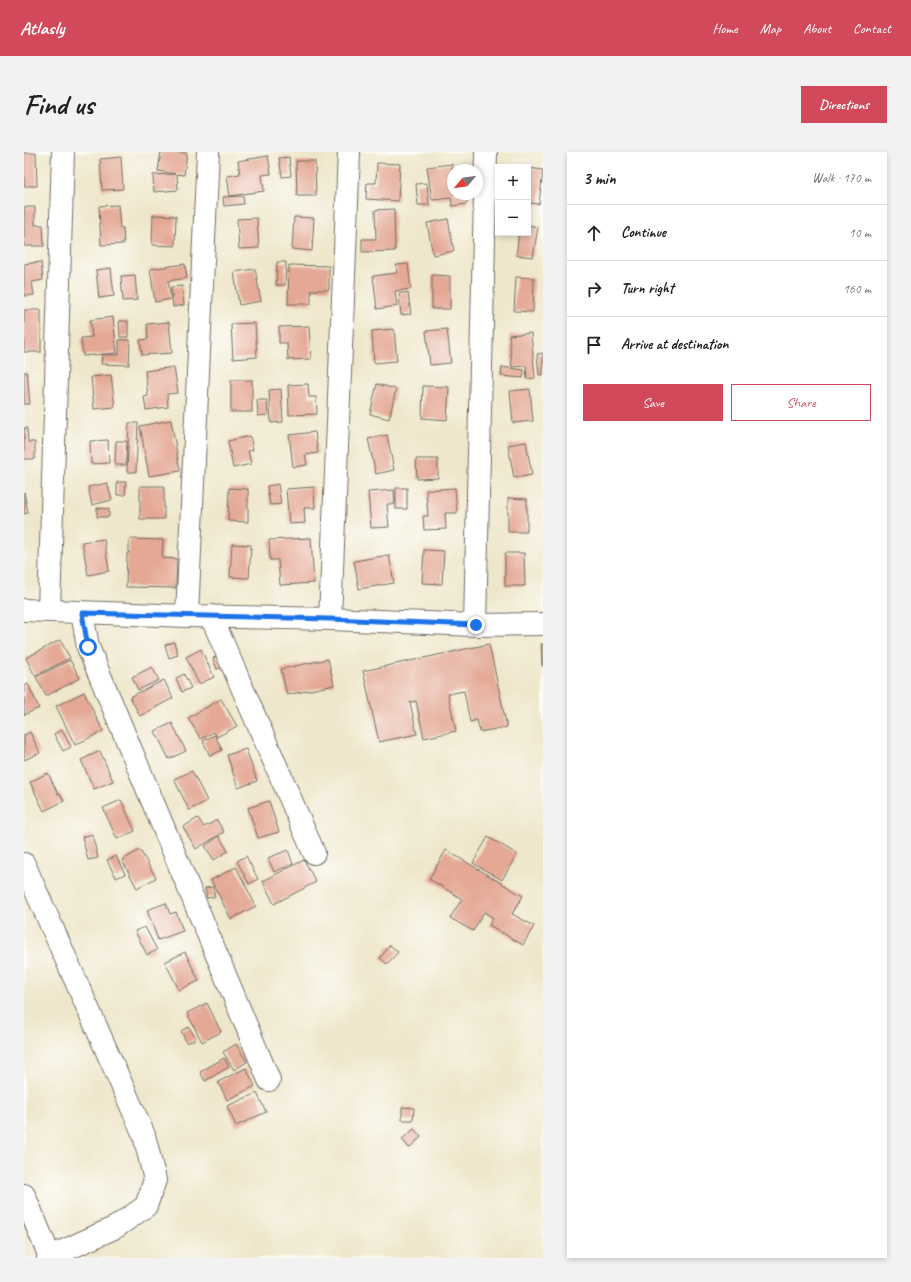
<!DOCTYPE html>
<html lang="en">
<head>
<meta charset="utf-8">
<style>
	:root { --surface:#fff; --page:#f2f2f2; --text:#202124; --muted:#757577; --line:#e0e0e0; --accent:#d1495b }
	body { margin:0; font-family:Caveat,sans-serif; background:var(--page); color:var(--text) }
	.controls { position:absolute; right:12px; top:12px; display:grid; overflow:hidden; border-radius:0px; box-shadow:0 2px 6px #0003 }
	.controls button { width:36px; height:36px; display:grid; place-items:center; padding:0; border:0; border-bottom:1px solid var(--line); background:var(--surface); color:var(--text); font:20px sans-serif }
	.compass { position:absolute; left:423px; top:12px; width:36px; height:36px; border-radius:50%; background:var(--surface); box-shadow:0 2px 6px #0003; rotate:241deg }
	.stop { position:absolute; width:12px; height:12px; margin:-9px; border:3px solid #1a73e8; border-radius:50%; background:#fff }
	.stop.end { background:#1a73e8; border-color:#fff; box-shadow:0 1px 4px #0008 }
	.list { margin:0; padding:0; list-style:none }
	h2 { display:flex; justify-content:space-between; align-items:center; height:52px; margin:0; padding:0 16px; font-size:17px }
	h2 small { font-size:13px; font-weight:400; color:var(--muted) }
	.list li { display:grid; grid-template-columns:26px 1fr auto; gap:12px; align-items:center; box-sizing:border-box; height:56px; padding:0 16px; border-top:1px solid var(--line) }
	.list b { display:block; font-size:15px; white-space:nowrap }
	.list em { font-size:13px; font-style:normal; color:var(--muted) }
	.actions { display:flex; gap:8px; padding:12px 16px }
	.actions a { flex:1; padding:9px 0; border:1px solid var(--accent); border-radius:0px; text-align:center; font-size:14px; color:var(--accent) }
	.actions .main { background:var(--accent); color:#fff }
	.icon { flex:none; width:22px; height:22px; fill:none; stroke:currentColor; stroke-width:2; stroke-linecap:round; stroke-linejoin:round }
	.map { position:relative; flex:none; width:519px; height:1106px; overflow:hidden; border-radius:0px }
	header { display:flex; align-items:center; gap:24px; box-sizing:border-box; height:56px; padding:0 20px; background:var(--accent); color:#fff }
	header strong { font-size:19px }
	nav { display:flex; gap:22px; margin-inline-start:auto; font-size:14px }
	.intro { display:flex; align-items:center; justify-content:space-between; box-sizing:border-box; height:96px; padding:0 24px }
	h1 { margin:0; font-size:28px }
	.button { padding:10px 18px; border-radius:0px; background:var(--accent); color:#fff; font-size:14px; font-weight:700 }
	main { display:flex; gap:24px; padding:0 24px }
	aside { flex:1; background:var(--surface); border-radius:0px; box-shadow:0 2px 6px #0003 }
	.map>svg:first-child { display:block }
</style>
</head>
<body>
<header>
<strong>Atlasly</strong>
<nav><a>Home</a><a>Map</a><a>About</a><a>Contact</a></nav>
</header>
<div class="intro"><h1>Find us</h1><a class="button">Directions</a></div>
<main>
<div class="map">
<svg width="519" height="1106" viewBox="0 0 519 1106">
	<rect width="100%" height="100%" fill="#fdfcf7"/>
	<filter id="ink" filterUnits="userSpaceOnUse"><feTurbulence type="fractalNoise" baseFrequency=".025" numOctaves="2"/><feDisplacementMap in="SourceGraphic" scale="8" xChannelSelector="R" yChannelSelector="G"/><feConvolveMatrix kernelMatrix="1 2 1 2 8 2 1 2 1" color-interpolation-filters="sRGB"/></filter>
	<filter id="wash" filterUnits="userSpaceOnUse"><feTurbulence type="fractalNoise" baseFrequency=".012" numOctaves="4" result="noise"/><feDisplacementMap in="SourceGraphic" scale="16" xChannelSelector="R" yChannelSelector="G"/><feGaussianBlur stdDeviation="0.9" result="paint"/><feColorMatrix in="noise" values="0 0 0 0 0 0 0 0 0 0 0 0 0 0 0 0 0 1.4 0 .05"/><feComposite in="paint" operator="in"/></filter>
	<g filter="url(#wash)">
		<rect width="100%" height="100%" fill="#efe7cc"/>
		<g id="blocks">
			<g fill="#e4a895">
				<polygon points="137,0 163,1 160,23 153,22 154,38 130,40 129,23 151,22 134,19"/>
				<polygon points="0,1 12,1 13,34 0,34"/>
				<polygon points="244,4 247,22 238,23 240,39 206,44 203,24 216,22 214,9"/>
				<polygon points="97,5 99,37 78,38 76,7"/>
				<polygon points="265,5 267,24 258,25 255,6"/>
				<polygon points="272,9 291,9 292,44 273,44"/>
				<polygon points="353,11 376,12 374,49 342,47 343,31 352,31"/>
				<polygon points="428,12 429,42 442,42 443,52 428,54 427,46 408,48 403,15"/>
				<polygon points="504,16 519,18 515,52 504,51"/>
				<polygon points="403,31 405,53 394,53 392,32"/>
				<polygon points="219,44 220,52 200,54 199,45"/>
				<polygon points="94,53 96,76 99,76 100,92 77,93 75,54"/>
				<polygon points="0,55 11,55 11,73 19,73 20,94 0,94"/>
				<polygon points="370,57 371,99 338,100 338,87 352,87 351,58"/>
				<polygon points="129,63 152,64 151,94 128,93"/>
				<polygon points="270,65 290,66 288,99 268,97"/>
				<polygon points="233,66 235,96 215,97 213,67"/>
				<polygon points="424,67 430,99 409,103 403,71"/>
				<polygon points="504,73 514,75 509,105 492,103 495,81 504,81"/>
				<polygon points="17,110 19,128 8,130 10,143 0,144 0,112"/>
				<polygon points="253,110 262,110 261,133 252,133"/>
				<polygon points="161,112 163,126 144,129 147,147 131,150 126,117"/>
				<polygon points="384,112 387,137 371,139 373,154 353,157 349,124 373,121 372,113"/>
				<polygon points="265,113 305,114 305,138 287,138 287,152 264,152"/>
				<polygon points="87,116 90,144 75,146 72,118"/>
				<polygon points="231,117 237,149 215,153 210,120"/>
				<polygon points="111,123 113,148 99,149 97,124"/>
				<polygon points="408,123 426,124 426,157 408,157"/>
				<polygon points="492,125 510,126 509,160 490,159"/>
				<polygon points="158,134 160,153 149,155 147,135"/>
				<polygon points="375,141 384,141 387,162 377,163"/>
				<rect x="0" y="158" width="17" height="42"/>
				<polygon points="89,165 93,201 59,204 57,186 68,185 66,168"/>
				<polygon points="95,169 104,169 104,185 96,185"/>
				<polygon points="145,170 148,201 118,203 116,188 124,187 123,172"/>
				<polygon points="231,171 233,205 209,207 207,172"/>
				<polygon points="285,174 287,207 264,208 263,191 255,191 255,175"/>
				<polygon points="370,177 373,209 350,211 348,179"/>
				<polygon points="423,177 427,211 406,213 402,179"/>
				<polygon points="507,181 511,226 503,227 502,214 488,215 485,183"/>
				<polygon points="95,188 106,188 105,213 77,212 78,203 95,203"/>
				<polygon points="519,201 519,223 515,223 513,202"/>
				<polygon points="150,215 154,241 143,242 144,255 122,258 120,245 124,244 121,219"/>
				<polygon points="478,215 500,218 499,226 477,224"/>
				<polygon points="0,220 3,220 6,252 0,252"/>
				<polygon points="87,223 91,255 70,257 67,225"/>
				<rect x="207" y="228" width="21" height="32"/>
				<polygon points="284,232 285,245 292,245 293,262 265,263 264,233"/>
				<polygon points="353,232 372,237 365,267 346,262"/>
				<polygon points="399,234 425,235 423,268 398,266"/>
				<polygon points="257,237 259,270 247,271 245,238"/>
				<polygon points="506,237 509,269 489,271 486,239"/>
				<polygon points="233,248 243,248 244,263 234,264"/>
				<polygon points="147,268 156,319 125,324 116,274"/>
				<polygon points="105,271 114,271 112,320 103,320"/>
				<polygon points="0,276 3,276 4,290 11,290 11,307 0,307"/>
				<polygon points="291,280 294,301 281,303 283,313 269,315 265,283"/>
				<polygon points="363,283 370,318 352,322 344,287"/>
				<polygon points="226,284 229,298 224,299 227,312 209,316 204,289"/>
				<polygon points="84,288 85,311 67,312 66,289"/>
				<polygon points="92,289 103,289 102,313 91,313"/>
				<polygon points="502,290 508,323 490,326 484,293"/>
				<polygon points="392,307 414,307 414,326 393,327"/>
				<polygon points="93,330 102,330 101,343 93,343"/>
				<polygon points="83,331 88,348 68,353 64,335"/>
				<polygon points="254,332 257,352 246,353 243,334"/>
				<rect x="116" y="334" width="24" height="33"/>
				<polygon points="290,335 291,356 280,356 281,371 265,372 262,337"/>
				<polygon points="205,336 224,337 224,370 204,369"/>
				<rect x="372" y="336" width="11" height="21"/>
				<polygon points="431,336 433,361 421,361 422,377 400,378 399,364 404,364 402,338"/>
				<polygon points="370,338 371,352 363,352 365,375 347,376 344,340"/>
				<polygon points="0,340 4,361 0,362"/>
				<polygon points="484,346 503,347 503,380 484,380"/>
				<polygon points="73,356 85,357 85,365 73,365"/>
				<polygon points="287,386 290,431 256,433 254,408 246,408 245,388"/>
				<polygon points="80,387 85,419 64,423 58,390"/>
				<polygon points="105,387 139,388 138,406 153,407 152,436 102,435 103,401 105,401"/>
				<polygon points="208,392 227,393 225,426 206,425"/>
				<polygon points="400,398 420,399 418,432 398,431"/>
				<polygon points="481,401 500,401 501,434 481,434"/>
				<polygon points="365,403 370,431 335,437 330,409"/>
				<polygon points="36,488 46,506 11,524 2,506"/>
				<polygon points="150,490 154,503 145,506 141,493"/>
				<polygon points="465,492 483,575 456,580 453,568 446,570 440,539 424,542 432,579 400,586 392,549 386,550 393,582 355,590 339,519"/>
				<polygon points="517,492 519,492 519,514 518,514"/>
				<polygon points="177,497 190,525 175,532 162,505"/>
				<polygon points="199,502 204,513 193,517 189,506"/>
				<polygon points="304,507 310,533 263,543 257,517"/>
				<polygon points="46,508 56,526 22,544 12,525"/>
				<polygon points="128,515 135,528 114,538 108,525"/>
				<polygon points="160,522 167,536 158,540 152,526"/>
				<polygon points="140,528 149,546 116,564 106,545"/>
				<polygon points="4,532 15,556 0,563 0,552 1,551 0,548 0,534"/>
				<polygon points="60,540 79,579 51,593 32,554"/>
				<polygon points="197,547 213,574 193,585 190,580 177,587 164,566"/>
				<polygon points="148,571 162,599 145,607 131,579"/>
				<polygon points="38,578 47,595 39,599 30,582"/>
				<polygon points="6,580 16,601 0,608 0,583"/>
				<polygon points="191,583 198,598 186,604 179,589"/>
				<polygon points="222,597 233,629 214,636 203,603"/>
				<polygon points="76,599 89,629 70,637 57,608"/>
				<polygon points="168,619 183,649 165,658 150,627"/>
				<polygon points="24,621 34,642 36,642 40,649 20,659 6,630"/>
				<polygon points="97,648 111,679 93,687 79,656"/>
				<polygon points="245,649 255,680 234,686 224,656"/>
				<polygon points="174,666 180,675 193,668 200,680 172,697 159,675"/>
				<polygon points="68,682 74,706 64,708 58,685"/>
				<polygon points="195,684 204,699 190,708 181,694"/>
				<polygon points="464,685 493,702 478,728 449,711"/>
				<polygon points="116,698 132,726 113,736 98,708"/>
				<polygon points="264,698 269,712 250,720 244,706"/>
				<polygon points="422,698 499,744 488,762 510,774 499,793 465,773 469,766 460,760 449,779 426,766 438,747 405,727"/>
				<polygon points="92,704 101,722 92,726 83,708"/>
				<polygon points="222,704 234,727 225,732 213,709"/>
				<polygon points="280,708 292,730 250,752 239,729"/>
				<polygon points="212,715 232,754 207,767 187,728"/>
				<polygon points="189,735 191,745 183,746 181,736"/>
				<polygon points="142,751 146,762 152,760 159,779 134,788 123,758"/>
				<polygon points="121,775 133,798 123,803 111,779"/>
				<polygon points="366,793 374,800 363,812 356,806"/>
				<polygon points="161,800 175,829 155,838 141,810"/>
				<polygon points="183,851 197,880 178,890 163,861"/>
				<polygon points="165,875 172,887 163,891 157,879"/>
				<polygon points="212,892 223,910 210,918 199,900"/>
				<polygon points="200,906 205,915 181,929 176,920"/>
				<polygon points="222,916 231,934 203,948 194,930"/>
				<polygon points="233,941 242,960 212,974 203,954"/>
				<polygon points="378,955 390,956 389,968 378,968"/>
				<polygon points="390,977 397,985 385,996 378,987"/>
			</g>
		</g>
	</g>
	<g filter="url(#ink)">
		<use href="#blocks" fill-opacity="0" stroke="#706d63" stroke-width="1"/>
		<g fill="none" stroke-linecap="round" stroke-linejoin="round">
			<g stroke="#706d63" stroke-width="24">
				<g id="minor">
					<polyline points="0,458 163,464 306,467 451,473 519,472"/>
					<polyline points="25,458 39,0"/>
					<polyline points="58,461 64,495 245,928"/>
					<polyline points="163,464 184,0"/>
					<polyline points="187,464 290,701"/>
					<polyline points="306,467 325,0"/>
					<polyline points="451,473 462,0"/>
					<polyline points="0,712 120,983 131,1028 122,1054 92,1075 24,1106"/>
					<polyline points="0,1043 26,1105"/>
				</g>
			</g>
			<use href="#minor" stroke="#fff" stroke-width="22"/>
		</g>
	</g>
	<g fill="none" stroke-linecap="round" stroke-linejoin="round" filter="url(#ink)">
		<polyline stroke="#1a73e8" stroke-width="5" points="64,495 58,461 306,467 452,473"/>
	</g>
</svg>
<div class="controls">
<button>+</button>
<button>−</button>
</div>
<svg class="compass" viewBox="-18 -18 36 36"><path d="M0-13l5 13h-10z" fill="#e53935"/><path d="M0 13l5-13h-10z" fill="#757577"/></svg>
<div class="stop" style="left:64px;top:495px"></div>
<div class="stop end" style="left:452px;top:473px"></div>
</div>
<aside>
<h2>3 min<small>Walk · 170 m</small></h2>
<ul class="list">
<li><svg class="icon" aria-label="ahead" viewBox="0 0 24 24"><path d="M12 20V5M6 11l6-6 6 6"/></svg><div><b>Continue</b></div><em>10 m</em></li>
<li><svg class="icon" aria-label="right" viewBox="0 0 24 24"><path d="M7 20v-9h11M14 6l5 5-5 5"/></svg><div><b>Turn right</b></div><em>160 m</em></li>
<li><svg class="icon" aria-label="arrive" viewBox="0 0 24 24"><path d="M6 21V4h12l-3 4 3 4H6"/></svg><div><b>Arrive at destination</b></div></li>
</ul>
<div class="actions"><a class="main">Save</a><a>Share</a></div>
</aside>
</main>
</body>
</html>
